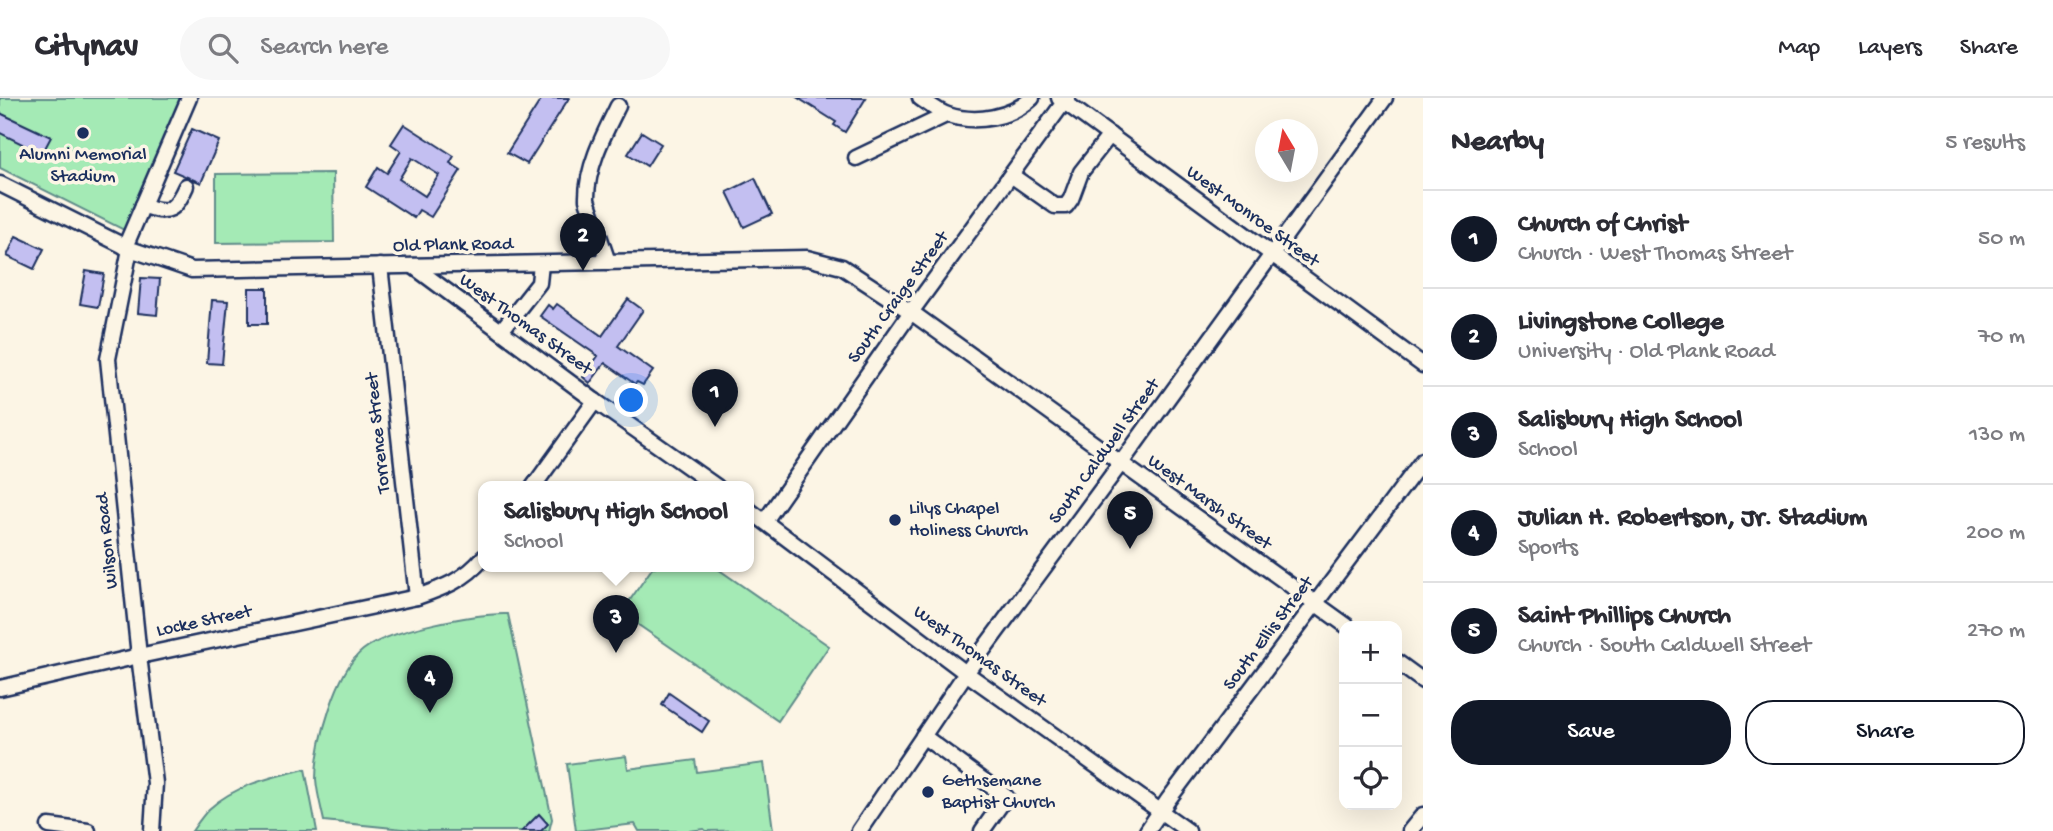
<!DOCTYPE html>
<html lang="en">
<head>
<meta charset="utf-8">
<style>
	:root { --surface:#fff; --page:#f7f7f7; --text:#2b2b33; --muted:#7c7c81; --line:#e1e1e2; --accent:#111827 }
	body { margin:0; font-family:"Gochi Hand",sans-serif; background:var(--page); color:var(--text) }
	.controls { position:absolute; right:21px; bottom:21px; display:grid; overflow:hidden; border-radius:14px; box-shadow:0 7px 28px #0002 }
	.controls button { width:63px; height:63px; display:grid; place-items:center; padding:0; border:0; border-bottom:2px solid var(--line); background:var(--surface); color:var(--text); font:35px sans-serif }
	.compass { position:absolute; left:1255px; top:21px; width:63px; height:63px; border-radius:50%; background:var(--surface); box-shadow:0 7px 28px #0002; rotate:350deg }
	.you { position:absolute; left:632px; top:303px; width:24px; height:24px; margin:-18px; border:5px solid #fff; border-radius:50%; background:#1a73e8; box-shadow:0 0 0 10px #1a73e833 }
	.badge { display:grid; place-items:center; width:46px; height:46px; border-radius:50%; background:var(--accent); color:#fff; font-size:23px; font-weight:700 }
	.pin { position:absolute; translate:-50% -58px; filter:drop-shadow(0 2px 4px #0008) }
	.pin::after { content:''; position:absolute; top:37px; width:24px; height:21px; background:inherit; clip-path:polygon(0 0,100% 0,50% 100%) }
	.popup { position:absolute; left:478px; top:383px; width:276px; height:91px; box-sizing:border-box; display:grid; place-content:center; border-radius:14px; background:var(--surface); filter:drop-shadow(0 2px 5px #0005); font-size:23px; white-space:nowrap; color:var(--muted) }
	.popup b { font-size:26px; color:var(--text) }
	.popup::after { content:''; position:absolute; left:50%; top:100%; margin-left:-14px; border:14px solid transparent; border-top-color:var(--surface) }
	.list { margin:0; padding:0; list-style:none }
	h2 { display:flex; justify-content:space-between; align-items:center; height:91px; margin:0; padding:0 28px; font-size:30px }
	h2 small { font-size:23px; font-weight:400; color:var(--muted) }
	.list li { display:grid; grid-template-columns:46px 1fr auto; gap:21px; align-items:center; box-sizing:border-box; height:98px; padding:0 28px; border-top:2px solid var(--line) }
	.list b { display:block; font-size:26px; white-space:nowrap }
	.list p { margin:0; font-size:23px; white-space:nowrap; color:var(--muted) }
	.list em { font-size:23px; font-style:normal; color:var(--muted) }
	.actions { display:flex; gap:14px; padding:21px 28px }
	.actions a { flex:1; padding:16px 0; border:2px solid var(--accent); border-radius:28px; text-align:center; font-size:24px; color:var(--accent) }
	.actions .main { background:var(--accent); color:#fff }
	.icon { flex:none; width:38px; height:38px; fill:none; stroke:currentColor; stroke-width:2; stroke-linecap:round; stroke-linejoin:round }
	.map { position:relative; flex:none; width:1423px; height:733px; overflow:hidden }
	header { display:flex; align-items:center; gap:42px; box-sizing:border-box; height:98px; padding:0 35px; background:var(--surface); border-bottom:2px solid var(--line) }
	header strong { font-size:33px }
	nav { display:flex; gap:38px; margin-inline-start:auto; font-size:24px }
	.search { width:490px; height:63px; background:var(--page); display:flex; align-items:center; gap:18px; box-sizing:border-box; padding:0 24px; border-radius:38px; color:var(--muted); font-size:26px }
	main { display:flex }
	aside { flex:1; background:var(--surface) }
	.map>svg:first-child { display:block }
</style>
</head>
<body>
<header>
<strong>Citynav</strong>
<div class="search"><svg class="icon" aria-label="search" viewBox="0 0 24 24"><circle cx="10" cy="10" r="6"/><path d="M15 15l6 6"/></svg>Search here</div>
<nav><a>Map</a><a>Layers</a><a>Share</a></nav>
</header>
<main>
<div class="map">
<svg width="1423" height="733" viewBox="0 0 1423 733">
	<rect width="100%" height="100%" fill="#fcf5e5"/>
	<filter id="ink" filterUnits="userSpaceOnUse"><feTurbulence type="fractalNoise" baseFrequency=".0143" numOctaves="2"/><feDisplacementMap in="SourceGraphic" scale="14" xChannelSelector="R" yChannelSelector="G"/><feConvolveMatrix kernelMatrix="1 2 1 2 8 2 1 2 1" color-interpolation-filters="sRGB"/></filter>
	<g filter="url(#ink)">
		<g fill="#a4eab5" stroke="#608c8a" stroke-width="2">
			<polygon points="0,0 181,0 126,133 0,70"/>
			<polygon points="333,75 334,144 216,145 216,76"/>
			<polygon points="653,469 715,469 829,548 778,623 621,515"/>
			<path d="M508,516L552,721L549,733H423L324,723C321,709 317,695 316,681C316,647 336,573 363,552C388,532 476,515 508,516Z"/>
			<polygon points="626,658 628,671 695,662 697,674 764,665 773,732 706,733 704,731 689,733 639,733 635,726 576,733 567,666"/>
			<path d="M305,671L317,733H192C197,726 203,717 209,711C235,687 272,679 305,671Z"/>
		</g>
		<g fill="#c3bff1" stroke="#1b2f5e" stroke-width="2" fill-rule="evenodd">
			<polygon points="542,0 569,0 527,66 507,55"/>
			<polygon points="798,0 866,0 845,34 834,27 836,24"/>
			<polygon points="0,15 51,39 42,56 0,35"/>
			<path d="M404,26L454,58L450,65L461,72L431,119L419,112L414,120L366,89L378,69L387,75L401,53L391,46ZM412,60L439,77L425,98L399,81Z"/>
			<polygon points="192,31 219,43 201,85 173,73"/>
			<polygon points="642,34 661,46 647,68 628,56"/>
			<polygon points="755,80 772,116 744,129 727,94"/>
			<polygon points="16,138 44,151 34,171 7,158"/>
			<polygon points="86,173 104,176 98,209 80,206"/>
			<polygon points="141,180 160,181 157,217 138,215"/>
			<rect x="249" y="190" width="18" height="36"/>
			<polygon points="628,201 643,212 618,248 653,273 643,287 637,284 635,286 605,265 590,285 583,279 598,258 540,218 548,207 553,211 557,206 602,238"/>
			<polygon points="212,202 228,203 222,266 207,265"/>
			<polygon points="669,595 709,623 702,634 662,607"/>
			<polygon points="539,716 548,726 541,733 522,733"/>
		</g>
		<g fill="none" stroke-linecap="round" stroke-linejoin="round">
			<g stroke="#1b2f5e" stroke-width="19">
				<g id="minor">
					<path d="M920,0C929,6 938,14 948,17C976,26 1011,20 1032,0"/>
					<polyline points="1059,0 1423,267"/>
					<polyline points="856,60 946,17"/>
					<polyline points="1011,77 1055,108 1066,108 1071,101 1081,74 1110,37"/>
					<polyline points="0,86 130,151 192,172 807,160 842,169 911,214 1347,528"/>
					<path d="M143,107C169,118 175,112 186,88"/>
					<polyline points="125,149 189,0"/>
					<polyline points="130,151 108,261 139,558 155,685 152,733"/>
					<path d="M608,164L587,102C586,70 604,36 618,8"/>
					<polyline points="380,168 417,499"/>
					<polyline points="413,168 595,303 717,389"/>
					<polyline points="501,233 539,185 541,166"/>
					<polyline points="533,389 595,303"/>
					<polyline points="749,412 966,575 1188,733"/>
					<polyline points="765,423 911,214 1067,0"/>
					<polyline points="1397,564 1423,583"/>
					<path d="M0,590L139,558L417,499C443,490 465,482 483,460"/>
					<polyline points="923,638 1006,699 982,733"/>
					<polyline points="49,728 88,733"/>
					<polyline points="859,733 966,575 1121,365 1385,0"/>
					<polyline points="1147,733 1168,702 1423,362"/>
					<polyline points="1410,733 1423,717"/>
				</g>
			</g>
			<use href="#minor" stroke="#fcf5e5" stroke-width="14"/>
		</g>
	</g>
	<g fill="#1b2f5e" stroke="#fcf5e5" stroke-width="2.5">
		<circle cx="83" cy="35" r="7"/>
		<circle cx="895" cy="422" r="7"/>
		<circle cx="928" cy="694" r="7"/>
	</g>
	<g text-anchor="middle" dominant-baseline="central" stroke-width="7" stroke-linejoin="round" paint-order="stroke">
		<g font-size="19" fill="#1b2f5e" stroke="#fcf5e5" text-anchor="start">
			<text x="83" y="57" text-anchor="middle">Alumni Memorial<tspan x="83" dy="22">Stadium</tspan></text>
			<text x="909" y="411">Lilys Chapel<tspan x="909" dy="22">Holiness Church</tspan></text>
			<text x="942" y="683">Gethsemane<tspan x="942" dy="22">Baptist Church</tspan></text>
		</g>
		<g font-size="19" fill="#1b2f5e" stroke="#fcf5e5">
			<text transform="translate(1252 119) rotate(36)">West Monroe Street</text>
			<text transform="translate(453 148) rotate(-1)">Old Plank Road</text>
			<text transform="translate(899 200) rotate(-54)">South Craige Street</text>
			<text transform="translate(525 227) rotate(36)">West Thomas Street</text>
			<text transform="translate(379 335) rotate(-96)">Torrence Street</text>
			<text transform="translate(1105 354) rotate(-54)">South Caldwell Street</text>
			<text transform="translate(1209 405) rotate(36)">West Marsh Street</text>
			<text transform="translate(108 443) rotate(-96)">Wilson Road</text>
			<text transform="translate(204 524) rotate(-12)">Locke Street</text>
			<text transform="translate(1269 536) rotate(-53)">South Ellis Street</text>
			<text transform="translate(979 559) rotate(36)">West Thomas Street</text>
		</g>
	</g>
</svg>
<div class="controls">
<button>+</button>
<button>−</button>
<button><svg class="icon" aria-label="locate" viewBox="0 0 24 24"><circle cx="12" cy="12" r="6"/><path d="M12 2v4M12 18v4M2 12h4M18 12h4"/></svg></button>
</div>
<svg class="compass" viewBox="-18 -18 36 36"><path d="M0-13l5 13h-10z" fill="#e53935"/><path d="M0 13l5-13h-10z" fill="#7c7c81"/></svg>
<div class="you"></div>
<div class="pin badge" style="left:715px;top:329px">1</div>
<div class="pin badge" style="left:583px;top:173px">2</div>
<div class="pin badge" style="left:616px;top:555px">3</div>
<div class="popup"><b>Salisbury High School</b>School</div>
<div class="pin badge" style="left:430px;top:615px">4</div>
<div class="pin badge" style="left:1130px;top:451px">5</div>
</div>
<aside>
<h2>Nearby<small>5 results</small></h2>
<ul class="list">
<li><span class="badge">1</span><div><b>Church of Christ</b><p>Church · West Thomas Street</p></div><em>50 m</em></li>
<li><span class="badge">2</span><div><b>Livingstone College</b><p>University · Old Plank Road</p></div><em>70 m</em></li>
<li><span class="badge">3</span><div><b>Salisbury High School</b><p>School</p></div><em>130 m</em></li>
<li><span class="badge">4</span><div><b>Julian H. Robertson, Jr. Stadium</b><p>Sports</p></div><em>200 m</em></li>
<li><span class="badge">5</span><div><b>Saint Phillips Church</b><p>Church · South Caldwell Street</p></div><em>270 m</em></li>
</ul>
<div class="actions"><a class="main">Save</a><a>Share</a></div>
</aside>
</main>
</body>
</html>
